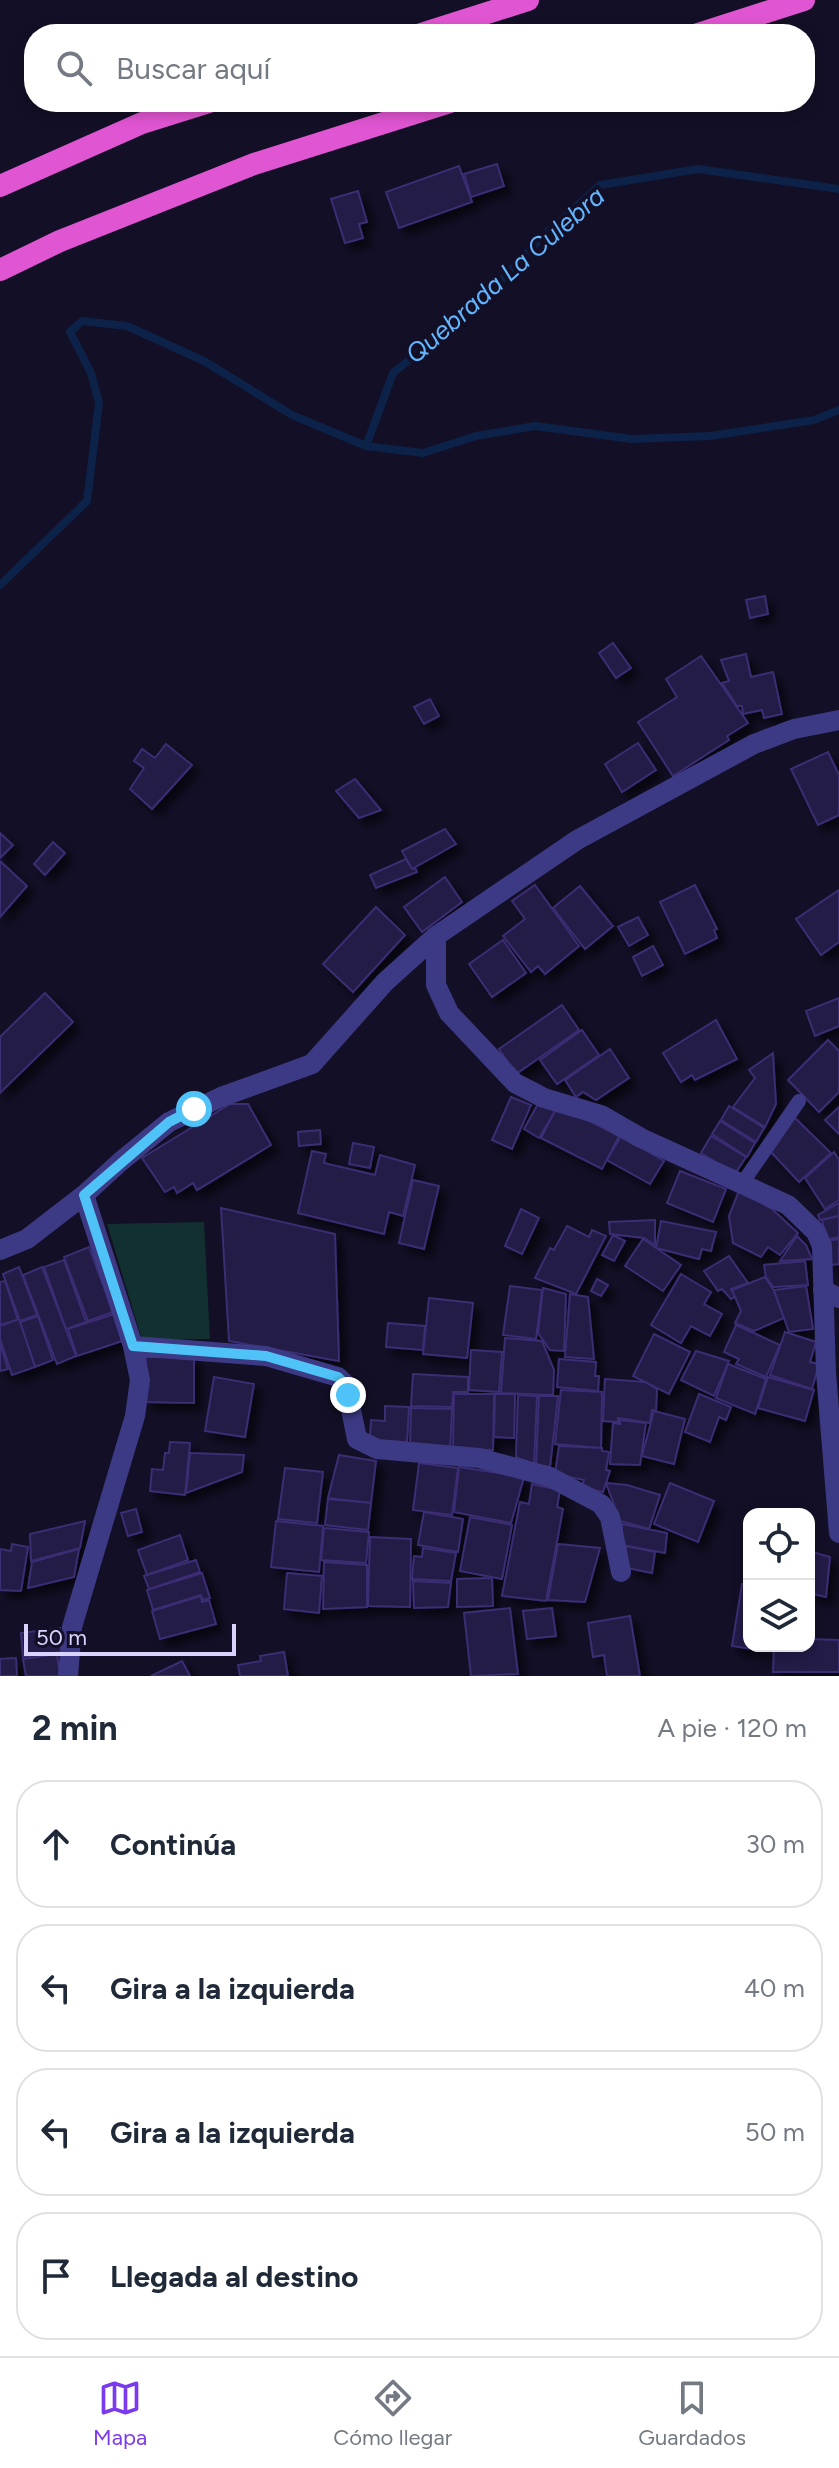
<!DOCTYPE html>
<html lang="es">
<head>
<meta charset="utf-8">
<style>
	:root { --surface:#fff; --page:#f6f6f7; --text:#1f2937; --muted:#747a83; --line:#e0e1e3; --accent:#7c3aed }
	body { margin:0; font-family:Figtree,sans-serif; background:var(--page); color:var(--text) }
	.controls { position:absolute; right:24px; bottom:24px; display:grid; overflow:hidden; border-radius:16px; box-shadow:0 4px 12px #0003 }
	.controls button { width:72px; height:72px; display:grid; place-items:center; padding:0; border:0; border-bottom:2px solid var(--line); background:var(--surface); color:var(--text); font:40px sans-serif }
	.scale { position:absolute; left:24px; bottom:20px; width:212px; box-sizing:border-box; padding-left:8px; border:4px solid #d9d4ff; border-top:0; font-size:22px; line-height:28px; white-space:nowrap; color:#d9d4ff; -webkit-text-stroke:6px #130f26; paint-order:stroke }
	.stop { position:absolute; width:24px; height:24px; margin:-18px; border:6px solid #4fc3f7; border-radius:50%; background:#fff }
	.stop.end { background:#4fc3f7; border-color:#fff; box-shadow:0 2px 8px #0008 }
	.list { margin:0; padding:0; list-style:none }
	h2 { display:flex; justify-content:space-between; align-items:center; height:104px; margin:0; padding:0 32px; font-size:34px }
	h2 small { font-size:26px; font-weight:400; color:var(--muted) }
	.list li { display:grid; grid-template-columns:52px 1fr auto; gap:24px; align-items:center; box-sizing:border-box; height:128px; margin:0 16px 16px; padding:0 16px; border:2px solid var(--line); border-radius:32px }
	.list b { display:block; font-size:30px; white-space:nowrap }
	.list em { font-size:26px; font-style:normal; color:var(--muted) }
	.icon { flex:none; width:44px; height:44px; fill:none; stroke:currentColor; stroke-width:2; stroke-linecap:round; stroke-linejoin:round }
	.map { position:relative; flex:none; width:839px; height:1676px; overflow:hidden }
	.search { position:absolute; background:var(--surface); box-shadow:0 4px 12px #0003; left:24px; right:24px; top:24px; height:88px; display:flex; align-items:center; gap:20px; box-sizing:border-box; padding:0 28px; border-radius:32px; color:var(--muted); font-size:30px }
	.sheet { height:680px; background:var(--surface) }
	nav { display:flex; justify-content:space-around; align-items:center; box-sizing:border-box; height:112px; border-top:2px solid var(--line); background:var(--surface); font-size:22px; color:var(--muted) }
	nav a { display:grid; justify-items:center; gap:4px }
	nav .on { color:var(--accent) }
	.map>svg:first-child { display:block }
</style>
</head>
<body>
<div class="map">
<svg width="839" height="1676" viewBox="0 0 839 1676">
	<defs>
		<filter id="shadow"><feDropShadow dx="7" dy="7" stdDeviation="4" flood-color="#0009"/></filter>
	</defs>
	<rect width="100%" height="100%" fill="#130f26"/>
	<polygon fill="#12302f" points="204,1222 210,1339 142,1340 107,1224"/>
	<g fill="none" stroke-linecap="round" stroke-linejoin="round">
		<g stroke="#0c2248" stroke-width="8">
			<polyline points="366,446 393,373 483,300 540,239 600,185 698,169 839,189"/>
			<polyline points="0,585 87,501 99,403 91,373 70,332 82,321 127,326 204,361 292,415 366,446 423,453 476,436 535,426 632,439 710,436 814,420 839,410"/>
		</g>
	</g>
	<g fill="#241b47" stroke="#3b2d73" stroke-width="2" filter="url(#shadow)">
		<polygon points="497,164 504,186 471,197 464,174"/>
		<polygon points="459,166 472,202 399,228 386,192"/>
		<polygon points="358,191 367,222 359,224 363,238 345,243 331,199"/>
		<polygon points="765,596 768,614 750,618 746,600"/>
		<polygon points="613,643 631,668 616,678 599,653"/>
		<polygon points="746,654 751,677 773,672 782,714 764,718 762,710 743,714 742,706 737,706 722,683 729,681 721,660"/>
		<polygon points="701,656 748,723 727,736 729,740 673,776 638,722 677,697 666,679"/>
		<polygon points="430,699 439,716 424,724 414,707"/>
		<polygon points="638,743 656,770 622,792 605,764"/>
		<polygon points="166,744 192,765 152,809 130,789 144,768 134,761 142,749 155,758"/>
		<polygon points="828,752 839,775 839,815 818,825 791,769"/>
		<polygon points="355,779 381,810 359,818 336,791"/>
		<polygon points="445,829 456,844 412,869 402,851"/>
		<polygon points="0,833 13,845 0,858"/>
		<polygon points="53,842 65,853 45,875 34,864"/>
		<polygon points="406,859 412,869 415,868 417,872 376,888 370,875"/>
		<polygon points="0,861 27,886 0,917"/>
		<polygon points="445,877 462,902 422,932 404,907"/>
		<polygon points="535,885 579,946 545,974 538,966 531,972 503,936 525,919 512,901"/>
		<polygon points="695,885 717,929 714,930 717,938 685,954 660,902"/>
		<polygon points="580,886 613,926 585,949 553,908"/>
		<polygon points="839,890 839,942 821,955 796,919"/>
		<polygon points="376,907 405,935 353,992 323,964"/>
		<polygon points="638,917 648,935 629,946 618,927"/>
		<polygon points="503,940 526,973 492,997 469,964"/>
		<polygon points="653,946 663,965 642,976 633,957"/>
		<polygon points="45,993 73,1022 0,1093 0,1037"/>
		<polygon points="839,998 839,1026 815,1036 806,1011"/>
		<polygon points="562,1005 579,1030 516,1074 499,1049"/>
		<polygon points="716,1020 737,1059 695,1080 692,1075 681,1082 663,1053"/>
		<polygon points="582,1030 599,1055 557,1084 540,1060"/>
		<polygon points="828,1040 839,1051 839,1092 819,1112 788,1080"/>
		<polygon points="610,1049 629,1078 596,1100 583,1092 576,1097 565,1080"/>
		<polygon points="773,1053 776,1104 765,1127 733,1107 755,1078 749,1070"/>
		<polygon points="511,1097 531,1105 512,1149 492,1140"/>
		<polygon points="539,1102 555,1111 539,1138 524,1129"/>
		<polygon points="230,1104 248,1104 271,1145 197,1190 193,1183 177,1193 174,1187 165,1192 142,1158"/>
		<polygon points="558,1105 619,1136 602,1169 541,1138"/>
		<polygon points="729,1106 764,1128 756,1142 721,1120"/>
		<polygon points="839,1107 839,1134 825,1120"/>
		<polygon points="793,1116 831,1153 799,1182 771,1152"/>
		<polygon points="720,1121 755,1143 747,1157 712,1134"/>
		<polygon points="320,1130 321,1144 299,1146 298,1132"/>
		<polygon points="621,1136 664,1161 650,1184 607,1160"/>
		<polygon points="711,1136 746,1157 735,1174 701,1153"/>
		<polygon points="353,1143 374,1147 370,1168 349,1164"/>
		<polygon points="312,1151 326,1154 324,1163 375,1175 380,1155 415,1165 403,1216 389,1212 384,1234 298,1213"/>
		<polygon points="834,1152 839,1160 839,1200 825,1209 805,1178"/>
		<polygon points="680,1171 726,1189 713,1222 667,1203"/>
		<polygon points="413,1180 439,1186 424,1249 399,1243"/>
		<polygon points="739,1191 772,1209 798,1233 780,1255 768,1247 761,1257 733,1243 729,1216"/>
		<polygon points="839,1203 839,1216 820,1220 818,1215"/>
		<polygon points="221,1208 335,1234 339,1361 229,1341"/>
		<polygon points="521,1209 539,1218 522,1254 505,1246"/>
		<polygon points="839,1216 839,1237 826,1240 822,1220"/>
		<polygon points="655,1220 655,1245 644,1238 610,1234 609,1222"/>
		<polygon points="661,1221 716,1232 711,1251 702,1249 699,1259 656,1248"/>
		<polygon points="567,1226 589,1237 592,1230 606,1236 576,1294 535,1278 550,1248 554,1250"/>
		<polygon points="613,1235 625,1241 614,1261 602,1255"/>
		<polygon points="797,1236 806,1245 812,1259 780,1261"/>
		<polygon points="643,1239 681,1265 663,1291 625,1266"/>
		<polygon points="839,1239 839,1264 831,1265 826,1241"/>
		<polygon points="89,1247 113,1312 88,1321 64,1257"/>
		<polygon points="729,1256 748,1283 731,1289 735,1297 731,1299 722,1289 718,1291 704,1271"/>
		<polygon points="64,1260 86,1322 66,1329 44,1267"/>
		<polygon points="805,1261 808,1285 773,1287 766,1277 764,1265"/>
		<polygon points="19,1267 37,1315 20,1321 3,1274"/>
		<polygon points="42,1267 76,1356 57,1364 23,1275"/>
		<polygon points="681,1274 711,1292 704,1304 722,1314 710,1336 691,1326 681,1343 651,1325"/>
		<polygon points="765,1277 773,1289 784,1318 754,1331 735,1323 741,1311 732,1290"/>
		<polygon points="597,1279 608,1285 601,1296 591,1291"/>
		<polygon points="5,1281 18,1320 0,1325 0,1282"/>
		<polygon points="510,1286 542,1290 536,1339 503,1335"/>
		<polygon points="806,1286 813,1329 789,1332 774,1290"/>
		<polygon points="543,1288 566,1294 564,1351 550,1350 538,1333"/>
		<polygon points="570,1294 588,1297 594,1359 565,1357"/>
		<polygon points="429,1298 473,1303 467,1358 423,1354"/>
		<polygon points="114,1314 122,1341 77,1356 68,1329"/>
		<polygon points="38,1316 53,1360 35,1367 20,1322"/>
		<polygon points="19,1319 35,1367 12,1375 0,1339 0,1326"/>
		<polygon points="388,1323 425,1326 423,1350 386,1347"/>
		<polygon points="736,1325 780,1345 766,1377 736,1364 739,1359 724,1352"/>
		<polygon points="785,1332 816,1342 810,1362 819,1364 812,1389 770,1375"/>
		<polygon points="654,1334 690,1352 669,1394 633,1376"/>
		<polygon points="505,1338 542,1341 554,1370 553,1395 501,1393"/>
		<polygon points="0,1343 8,1369 0,1371"/>
		<polygon points="471,1350 502,1352 499,1392 469,1390"/>
		<polygon points="696,1351 729,1361 714,1396 681,1380"/>
		<polygon points="146,1357 194,1357 194,1403 145,1402"/>
		<polygon points="559,1359 596,1362 595,1376 599,1376 598,1391 557,1387"/>
		<polygon points="728,1364 766,1379 755,1414 716,1398"/>
		<polygon points="413,1374 468,1377 468,1392 453,1392 452,1407 411,1406"/>
		<polygon points="214,1377 254,1384 245,1437 205,1431"/>
		<polygon points="768,1377 814,1390 805,1421 758,1408"/>
		<polygon points="605,1379 645,1382 657,1389 656,1410 652,1410 650,1423 618,1418 618,1422 603,1421"/>
		<polygon points="561,1390 602,1392 601,1448 555,1444"/>
		<polygon points="454,1394 494,1394 493,1450 453,1449"/>
		<polygon points="495,1394 515,1394 514,1438 494,1437"/>
		<polygon points="699,1394 731,1407 726,1420 719,1417 710,1442 685,1432"/>
		<polygon points="518,1395 537,1396 534,1464 516,1457"/>
		<polygon points="539,1396 558,1396 550,1467 536,1465"/>
		<polygon points="385,1406 409,1407 407,1442 379,1441 370,1437 371,1420 385,1421"/>
		<polygon points="411,1408 452,1409 450,1448 410,1446"/>
		<polygon points="654,1411 685,1419 674,1464 642,1456"/>
		<polygon points="620,1420 646,1423 640,1465 610,1464 613,1423 620,1424"/>
		<polygon points="170,1442 190,1443 185,1495 150,1491 152,1469 163,1470 165,1453 169,1453"/>
		<polygon points="559,1446 602,1448 602,1451 609,1452 606,1470 610,1471 603,1492 582,1487 584,1480 555,1474"/>
		<polygon points="190,1453 244,1455 242,1472 186,1493"/>
		<polygon points="339,1455 376,1461 371,1503 328,1498"/>
		<polygon points="419,1463 458,1468 452,1515 413,1510"/>
		<polygon points="459,1467 524,1477 511,1523 454,1512"/>
		<polygon points="285,1468 323,1472 317,1523 278,1519"/>
		<polygon points="606,1483 627,1485 660,1495 649,1529 620,1521"/>
		<polygon points="670,1483 714,1501 698,1542 654,1524"/>
		<polygon points="532,1484 560,1490 557,1507 563,1509 546,1601 502,1596 520,1502 529,1504"/>
		<polygon points="328,1499 371,1503 368,1530 325,1525"/>
		<polygon points="136,1509 142,1532 128,1536 121,1513"/>
		<polygon points="424,1512 463,1519 458,1552 418,1545"/>
		<polygon points="470,1517 512,1525 502,1579 460,1571"/>
		<polygon points="85,1521 80,1548 31,1561 30,1534"/>
		<polygon points="276,1521 323,1526 319,1572 271,1567"/>
		<polygon points="622,1524 667,1533 665,1553 622,1545"/>
		<polygon points="324,1528 369,1532 366,1563 321,1560"/>
		<polygon points="180,1535 188,1560 147,1575 138,1550"/>
		<polygon points="370,1537 411,1539 410,1607 368,1606"/>
		<polygon points="12,1544 28,1547 21,1591 0,1590 0,1549 11,1551"/>
		<polygon points="558,1544 600,1548 585,1602 548,1600"/>
		<polygon points="626,1546 655,1552 652,1573 627,1568"/>
		<polygon points="423,1548 456,1553 451,1581 412,1579 414,1556 422,1557"/>
		<polygon points="79,1549 74,1577 28,1588 32,1562"/>
		<polygon points="809,1551 830,1557 826,1597 809,1593"/>
		<polygon points="196,1560 200,1572 149,1589 144,1576"/>
		<polygon points="324,1562 367,1565 367,1607 323,1609"/>
		<polygon points="202,1573 210,1598 203,1600 201,1595 153,1610 147,1590"/>
		<polygon points="287,1573 322,1576 319,1613 284,1609"/>
		<polygon points="492,1578 493,1606 457,1607 457,1579"/>
		<polygon points="413,1581 451,1583 448,1607 414,1608"/>
		<polygon points="742,1584 749,1585 749,1646 767,1646 766,1651 732,1646"/>
		<polygon points="201,1596 202,1602 209,1600 216,1624 160,1639 152,1611"/>
		<polygon points="510,1608 518,1674 471,1676 464,1613"/>
		<polygon points="552,1608 556,1636 527,1639 523,1611"/>
		<polygon points="630,1616 640,1676 607,1676 604,1655 593,1657 588,1623"/>
		<polygon points="60,1628 62,1652 23,1657 21,1633"/>
		<polygon points="809,1639 839,1640 839,1672 773,1672 774,1646 809,1646"/>
		<polygon points="284,1652 288,1676 240,1676 238,1665 261,1661 260,1656"/>
		<polygon points="57,1654 60,1676 26,1676 23,1659"/>
		<polygon points="16,1658 17,1676 0,1676 0,1659"/>
		<polygon points="182,1661 190,1676 151,1676"/>
	</g>
	<g fill="none" stroke-linecap="round" stroke-linejoin="round">
		<polyline stroke="#3d3a85" stroke-width="14" points="741,1185 799,1101"/>
		<g stroke="#3d3a85" stroke-width="20">
			<polyline points="436,936 436,985 449,1013 515,1083 544,1098 601,1115 641,1138 788,1205 816,1232 822,1246 826,1373 839,1533"/>
			<polyline points="133,1346 266,1356 338,1377 346,1385 357,1439 377,1449 479,1458 550,1477 601,1504 610,1517 621,1572"/>
			<polyline points="68,1676 72,1627 135,1416 140,1380 133,1346 84,1195"/>
		</g>
		<g stroke="#3d3a85" stroke-width="20">
			<polyline points="0,1250 27,1239 84,1195 120,1162 169,1122 221,1097 312,1064 385,982 436,936 577,840 754,744 794,729 839,720"/>
			<polyline points="823,1290 839,1298"/>
		</g>
		<g stroke="#e055d1" stroke-width="22">
			<polyline points="421,34 528,0"/>
			<polyline points="698,34 804,0"/>
			<polyline points="0,186 142,123 209,102"/>
			<polyline points="0,270 60,241 254,164 450,102"/>
		</g>
	</g>
	<g fill="none" stroke-linecap="round" stroke-linejoin="round">
		<polyline stroke="#4fc3f7" stroke-width="10" points="194,1109 169,1122 84,1195 133,1346 266,1356 338,1377 346,1385 348,1395"/>
	</g>
	<g text-anchor="middle" dominant-baseline="central" stroke-width="8" stroke-linejoin="round" paint-order="stroke">
		<g font-size="26" font-style="italic" fill="#62b6ff" stroke="#130f26">
			<text transform="translate(505 275) rotate(-41)">Quebrada La Culebra</text>
		</g>
	</g>
</svg>
<div class="controls">
<button><svg class="icon" aria-label="locate" viewBox="0 0 24 24"><circle cx="12" cy="12" r="6"/><path d="M12 2v4M12 18v4M2 12h4M18 12h4"/></svg></button>
<button><svg class="icon" aria-label="layers" viewBox="0 0 24 24"><path d="M12 4l9 5-9 5-9-5zM3 14l9 5 9-5"/></svg></button>
</div>
<div class="scale">50 m</div>
<div class="stop" style="left:194px;top:1109px"></div>
<div class="stop end" style="left:348px;top:1395px"></div>
<div class="search"><svg class="icon" aria-label="search" viewBox="0 0 24 24"><circle cx="10" cy="10" r="6"/><path d="M15 15l6 6"/></svg>Buscar aquí</div>
</div>
<section class="sheet">
<h2>2 min<small>A pie · 120 m</small></h2>
<ul class="list">
<li><svg class="icon" aria-label="ahead" viewBox="0 0 24 24"><path d="M12 20V5M6 11l6-6 6 6"/></svg><div><b>Continúa</b></div><em>30 m</em></li>
<li><svg class="icon" aria-label="left" viewBox="0 0 24 24"><path d="M17 20v-9H6M10 6l-5 5 5 5"/></svg><div><b>Gira a la izquierda</b></div><em>40 m</em></li>
<li><svg class="icon" aria-label="left" viewBox="0 0 24 24"><path d="M17 20v-9H6M10 6l-5 5 5 5"/></svg><div><b>Gira a la izquierda</b></div><em>50 m</em></li>
<li><svg class="icon" aria-label="arrive" viewBox="0 0 24 24"><path d="M6 21V4h12l-3 4 3 4H6"/></svg><div><b>Llegada al destino</b></div></li>
</ul>
</section>
<nav>
<a class="on"><svg class="icon" aria-label="map" viewBox="0 0 24 24"><path d="M3 6l6-2 6 2 6-2v14l-6 2-6-2-6 2zM9 4v14M15 6v14"/></svg>Mapa</a>
<a><svg class="icon" aria-label="directions" viewBox="0 0 24 24"><path d="M12 3l9 9-9 9-9-9zM9 14v-3h6M13 9l2 2-2 2"/></svg>Cómo llegar</a>
<a><svg class="icon" aria-label="saved" viewBox="0 0 24 24"><path d="M7 4h10v16l-5-4-5 4z"/></svg>Guardados</a>
</nav>
</body>
</html>
